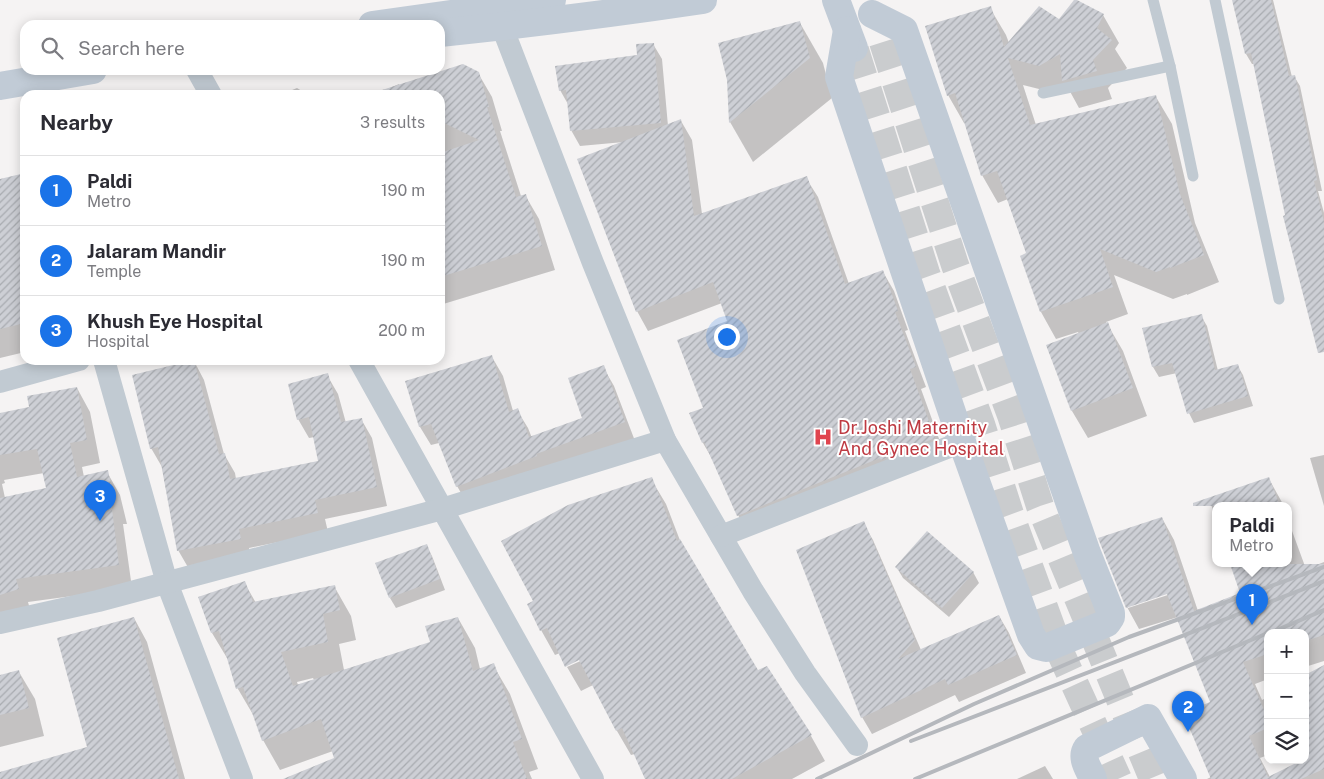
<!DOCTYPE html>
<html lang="en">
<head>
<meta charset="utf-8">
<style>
	:root { --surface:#fff; --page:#f2f2f3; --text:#2b2b33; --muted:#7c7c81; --line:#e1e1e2; --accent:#1a73e8 }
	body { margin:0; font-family:"Public Sans",sans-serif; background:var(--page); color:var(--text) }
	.controls { position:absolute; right:15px; bottom:15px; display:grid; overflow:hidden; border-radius:10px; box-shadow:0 2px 12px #0003 }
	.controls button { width:45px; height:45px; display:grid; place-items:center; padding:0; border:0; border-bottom:1px solid var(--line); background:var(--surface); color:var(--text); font:25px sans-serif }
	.you { position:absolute; left:726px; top:336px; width:18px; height:18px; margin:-12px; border:4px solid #fff; border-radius:50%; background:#1a73e8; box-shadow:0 0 0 8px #1a73e833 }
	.badge { display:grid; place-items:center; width:32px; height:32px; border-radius:50%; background:var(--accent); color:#fff; font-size:16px; font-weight:700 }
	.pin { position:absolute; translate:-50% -41px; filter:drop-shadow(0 1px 2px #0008) }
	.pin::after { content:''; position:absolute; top:26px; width:18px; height:15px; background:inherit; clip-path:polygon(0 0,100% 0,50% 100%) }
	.popup { position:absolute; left:1212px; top:502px; width:80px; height:65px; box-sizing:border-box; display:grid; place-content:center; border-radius:10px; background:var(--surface); filter:drop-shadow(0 1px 4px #0005); font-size:16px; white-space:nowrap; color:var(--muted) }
	.popup b { font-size:19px; color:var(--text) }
	.popup::after { content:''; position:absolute; left:50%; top:100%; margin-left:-10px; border:10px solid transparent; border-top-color:var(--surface) }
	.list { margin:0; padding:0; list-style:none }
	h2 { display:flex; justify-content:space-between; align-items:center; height:65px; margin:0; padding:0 20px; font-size:21px }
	h2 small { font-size:16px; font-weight:400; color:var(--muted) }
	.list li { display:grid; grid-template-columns:32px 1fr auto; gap:15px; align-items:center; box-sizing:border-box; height:70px; padding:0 20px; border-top:1px solid var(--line) }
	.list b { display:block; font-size:19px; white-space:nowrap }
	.list p { margin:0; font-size:16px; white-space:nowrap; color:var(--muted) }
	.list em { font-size:16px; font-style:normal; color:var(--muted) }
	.icon { flex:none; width:28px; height:28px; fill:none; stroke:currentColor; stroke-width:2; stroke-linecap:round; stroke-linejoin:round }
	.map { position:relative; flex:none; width:1324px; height:779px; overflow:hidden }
	.search { position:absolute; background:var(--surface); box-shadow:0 2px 12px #0003; left:20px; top:20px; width:425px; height:55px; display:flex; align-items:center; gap:12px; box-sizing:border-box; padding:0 18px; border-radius:15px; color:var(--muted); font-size:19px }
	.panel { position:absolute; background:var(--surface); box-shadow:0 2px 12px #0003; left:20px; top:90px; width:425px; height:275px; border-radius:15px }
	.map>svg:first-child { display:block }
</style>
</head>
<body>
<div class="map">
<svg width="1324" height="779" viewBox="0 0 1324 779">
	<defs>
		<pattern id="building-hatch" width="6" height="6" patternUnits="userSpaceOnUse" patternTransform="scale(1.25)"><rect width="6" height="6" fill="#cdcfd5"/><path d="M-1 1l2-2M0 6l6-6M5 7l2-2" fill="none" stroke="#a8abb0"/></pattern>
	</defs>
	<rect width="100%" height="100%" fill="#f5f3f3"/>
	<g fill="#0003" fill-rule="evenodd">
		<polygon points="1233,0 1273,0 1292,77 1294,76 1300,86 1322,191 1318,191 1324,213 1324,330 1286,216 1254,64 1252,64 1246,54"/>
		<polygon points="990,8 1006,35 1009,43 1059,20 1103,15 1119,43 1115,49 1127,68 1108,88 1112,99 1079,108 1067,86 1055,93 1023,85 1036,125 1156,97 1172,124 1195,223 1219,282 1187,295 1187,294 1173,299 1114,275 1128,314 1106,322 1123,351 1147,416 1088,438 1072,411 1079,334 1078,332 1056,339 1041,312 1021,256 1028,254 1008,199 998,203 982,175 965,122 964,123 948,95"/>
		<polygon points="800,23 823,63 832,98 753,162 730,122 728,79"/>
		<polygon points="653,44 662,59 668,126 681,121 692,140 702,214 806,178 818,197 849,284 883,272 894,291 908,330 905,331 926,387 921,389 946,458 749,535 738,515 714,462 703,443 691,414 704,408 729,322 722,303 648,331 637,311 624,142 580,146 571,130 569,106 560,90 638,56"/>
		<polygon points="478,73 492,97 502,131 500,131 521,196 525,195 539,219 555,270 440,305 440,95 373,95 399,84 400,86"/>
		<polygon points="297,88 305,93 307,95 280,95"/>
		<polygon points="25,175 25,352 0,358 0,180"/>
		<polygon points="1201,316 1207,326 1218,371 1237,365 1243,375 1253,406 1194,423 1189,413 1177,373 1159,377 1153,367 1144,329"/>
		<polygon points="492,357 503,376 513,411 517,410 528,428 532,438 584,419 603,367 614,386 635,441 468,505 457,486 439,443 431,445 420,427"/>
		<polygon points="194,361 204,380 224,454 235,473 236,479 320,461 315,437 309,438 298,419 327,375 338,394 346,423 361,419 372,438 387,506 325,519 328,532 249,548 251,558 189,569 178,550 162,467 151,448"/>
		<path d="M77,388L90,412L100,463L82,467L84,477L107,472L120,495L127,524H123L132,588L28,602L31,613L0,622V414L30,408ZM44,473L47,489L5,498L2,484L5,483L4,480Z"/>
		<polygon points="1324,455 1324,506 1310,458"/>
		<polygon points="651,479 666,504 681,543 758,672 766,668 811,736 825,761 792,779 647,779 635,754 631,755 617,731 593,685 581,691 567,667 585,659 560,653 555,655 541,630 535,602"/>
		<polygon points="1269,479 1284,506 1216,506 1216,518 1209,499"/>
		<path d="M1162,518L1174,540L1198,611L1242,594L1232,564H1288V520L1306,569L1324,562V661L1305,667V633H1268V679L1255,684L1262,700L1268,697V755L1260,758L1270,777L1305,760L1324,666V779H1207L1211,777L1212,702L1178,617L1139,629L1127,607ZM1173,591L1174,593L1128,608V606Z"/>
		<polygon points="863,523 873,540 921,650 999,616 1009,633 1026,673 959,702 955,695 872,734 862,717"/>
		<polygon points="426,545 432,556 445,590 396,608 390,598"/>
		<polygon points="897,568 973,572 979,583 949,617 903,578"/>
		<path d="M244,582L256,603L334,586L351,616L356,640L339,644L344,670L431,643L458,618L475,648L480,669L493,665L510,694L538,769L529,772L532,779H285L335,759L333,751L280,770L263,740L255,718L238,689L230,663L212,633ZM313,678L314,680L298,685L297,682Z"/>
		<polygon points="134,618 147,642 185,779 0,779 0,773 89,747"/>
		<polygon points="19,672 35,699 44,736 0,747 0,676"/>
		<polygon points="1045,766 1053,779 1017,779"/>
	</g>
	<g fill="url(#building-hatch)">
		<polygon points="1074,0 1077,0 1104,14 1097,28 1112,40 1093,60 1097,71 1062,81 1060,54 1039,66 1008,58 1030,125 1156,95 1180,194 1204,255 1170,268 1170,267 1156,272 1100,249 1113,287 1040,312 1020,256 1026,253 997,171 981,176 955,93 947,96 925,26 991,6 1004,47 1039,6 1059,19"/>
		<polygon points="1232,0 1271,0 1289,76 1295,75 1317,180 1314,181 1324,222 1324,352 1318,353 1283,216 1285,215 1251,53 1245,54"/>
		<polygon points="800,21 810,58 729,123 727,80 718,43"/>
		<polygon points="654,43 661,123 570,131 566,90 559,91 555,66 637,55 636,44"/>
		<polygon points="463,64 479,72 489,107 487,107 516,197 526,194 542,246 440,277 440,153 479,140 440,121 440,95 379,95 379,91"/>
		<polygon points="681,119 694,216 807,176 845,284 883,270 898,311 895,312 916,367 910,369 935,438 881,460 880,458 737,516 704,442 702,443 689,413 703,408 677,340 727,321 713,282 636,312 577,159"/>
		<polygon points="25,173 25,323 0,329 0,179"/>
		<polygon points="1202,314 1215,370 1238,364 1248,396 1187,414 1172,363 1152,367 1142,328"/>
		<polygon points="1108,322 1133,388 1071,411 1046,345"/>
		<polygon points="492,355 509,412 518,408 529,437 582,418 568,378 604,365 625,422 536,454 537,456 456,487 431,424 419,427 405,381"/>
		<polygon points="194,360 219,454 225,453 230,479 318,461 309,417 297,420 288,384 328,373 341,422 362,418 377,487 315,500 318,513 239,529 241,539 177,551 158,447 150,449 132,375"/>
		<polygon points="77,387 87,440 70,443 77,477 108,470 114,500 111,501 119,565 16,579 19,589 0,595 0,498 46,488 37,449 0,455 0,413 29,407 27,396"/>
		<polygon points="652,477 677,541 680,539 758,670 767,666 812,735 732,779 645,779 622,728 616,731 579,660 565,667 547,628 540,631 527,604 533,601 501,541 568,505"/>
		<polygon points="1269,477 1280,506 1193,506 1193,503"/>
		<polygon points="1162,517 1194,611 1240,593 1230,564 1324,564 1324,635 1305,641 1305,633 1268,633 1268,654 1243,662 1268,719 1268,728 1249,736 1268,777 1302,760 1305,760 1305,675 1324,665 1324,769 1301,779 1211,779 1183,713 1210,702 1167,594 1126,608 1098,538"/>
		<polygon points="864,521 915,640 898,659 999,615 1017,655 948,685 945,679 861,718 796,550"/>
		<polygon points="927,531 974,572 942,608 895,567"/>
		<polygon points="427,544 440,579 389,598 375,563"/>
		<polygon points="245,581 253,602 335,585 340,610 323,614 328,642 281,652 293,686 430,642 425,626 458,617 473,671 494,663 522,739 513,742 527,779 283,779 334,758 321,719 262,741 243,687 236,689 219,631 211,633 198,597"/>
		<polygon points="134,617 179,779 0,779 0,772 87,747 57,638"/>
		<polygon points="19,670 29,708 0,715 0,675"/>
	</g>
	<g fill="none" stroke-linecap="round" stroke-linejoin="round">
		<g stroke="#caccce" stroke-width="28" stroke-dasharray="28 14" stroke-linecap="butt">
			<polyline points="883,42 955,265 1011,415 1040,506 1153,779"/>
			<polyline points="855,50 926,273 981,424 1010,514 1061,654 1118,779"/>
		</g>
		<g stroke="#c1cad2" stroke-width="11">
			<polyline points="1215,0 1279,299"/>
			<polyline points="1170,66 1193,176"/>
			<polyline points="1043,93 1170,66 1153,0"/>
		</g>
		<g stroke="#c1cad2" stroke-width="22">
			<polyline points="496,11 593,263 665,440 753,591 805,673 857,745"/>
			<polyline points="197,70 211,95"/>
			<polyline points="104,360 167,583 242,779"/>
			<polyline points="359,360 593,779"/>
			<polyline points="0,382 79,360"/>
			<polyline points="721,536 962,442"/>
			<polyline points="0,623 98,601 442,509 665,440"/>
		</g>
		<g stroke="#c1cbd6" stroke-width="28">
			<polyline points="836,0 854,48"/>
			<polyline points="372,25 552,0"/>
			<polyline points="847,30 839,77 962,442 1031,635 1038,646 1046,648 1107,623 1111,617 1111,613 1087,553 904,30 872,14"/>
			<path d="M440,33C528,24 616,13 703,0"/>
			<polyline points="0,86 93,70"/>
			<path d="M1093,779C1089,769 1080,758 1087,748L1148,718L1183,779"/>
		</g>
		<g stroke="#b5b8bd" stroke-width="4">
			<polyline points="1270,633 1324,610"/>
			<polyline points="911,741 1324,581"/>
			<polyline points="817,779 974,704 1129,637 1324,567"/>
			<polyline points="915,779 1268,633"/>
		</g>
	</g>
	<defs>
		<g id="hospital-bare" transform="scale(1.5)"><path d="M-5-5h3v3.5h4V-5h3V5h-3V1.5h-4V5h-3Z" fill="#e0444e" stroke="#fff" stroke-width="2.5" paint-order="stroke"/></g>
	</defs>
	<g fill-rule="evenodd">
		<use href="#hospital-bare" x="823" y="437"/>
	</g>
	<g text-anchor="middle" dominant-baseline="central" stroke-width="4" stroke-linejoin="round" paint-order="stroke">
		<g font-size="18" fill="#be3a42" stroke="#fff" text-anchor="start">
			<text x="838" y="427">Dr.Joshi Maternity<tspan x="838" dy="21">And Gynec Hospital</tspan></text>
		</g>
	</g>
</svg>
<div class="controls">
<button>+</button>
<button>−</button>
<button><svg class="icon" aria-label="layers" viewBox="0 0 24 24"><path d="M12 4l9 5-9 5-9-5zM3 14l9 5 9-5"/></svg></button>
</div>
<div class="you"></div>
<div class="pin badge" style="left:1252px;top:625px">1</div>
<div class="popup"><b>Paldi</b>Metro</div>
<div class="pin badge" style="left:1188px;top:732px">2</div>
<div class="pin badge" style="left:100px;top:521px">3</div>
<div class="search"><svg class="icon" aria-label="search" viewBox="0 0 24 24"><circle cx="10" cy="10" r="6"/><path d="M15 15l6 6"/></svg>Search here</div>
<section class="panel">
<h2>Nearby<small>3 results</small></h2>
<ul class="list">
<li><span class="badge">1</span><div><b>Paldi</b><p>Metro</p></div><em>190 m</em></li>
<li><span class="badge">2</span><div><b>Jalaram Mandir</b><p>Temple</p></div><em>190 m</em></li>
<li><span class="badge">3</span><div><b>Khush Eye Hospital</b><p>Hospital</p></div><em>200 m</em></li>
</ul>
</section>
</div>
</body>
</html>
